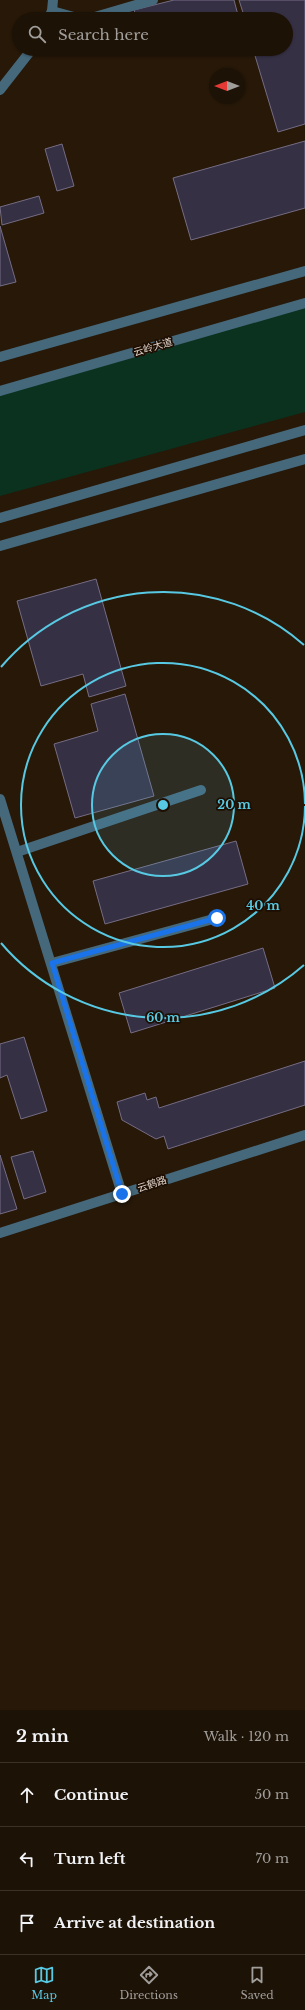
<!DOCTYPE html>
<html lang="en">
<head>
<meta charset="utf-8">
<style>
	:root { --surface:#1d1206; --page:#2a2014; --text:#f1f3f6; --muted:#a09e9b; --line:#3b3228; --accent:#58c9e3 }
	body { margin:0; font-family:"Libre Baskerville","Noto Sans SC",serif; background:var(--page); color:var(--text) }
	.compass { position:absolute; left:209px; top:68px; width:36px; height:36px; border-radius:50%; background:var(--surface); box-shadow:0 1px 3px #0004; rotate:270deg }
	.stop { position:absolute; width:12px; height:12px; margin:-9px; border:3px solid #1a73e8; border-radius:50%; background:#fff }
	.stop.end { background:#1a73e8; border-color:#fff; box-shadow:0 1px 4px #0008 }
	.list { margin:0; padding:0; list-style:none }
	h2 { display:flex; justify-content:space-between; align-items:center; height:52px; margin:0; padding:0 16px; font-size:17px }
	h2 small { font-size:13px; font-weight:400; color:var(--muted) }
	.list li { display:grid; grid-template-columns:26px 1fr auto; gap:12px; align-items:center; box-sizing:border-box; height:64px; padding:0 16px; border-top:1px solid var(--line) }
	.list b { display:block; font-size:15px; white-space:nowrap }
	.list em { font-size:13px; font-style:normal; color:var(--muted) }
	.icon { flex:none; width:22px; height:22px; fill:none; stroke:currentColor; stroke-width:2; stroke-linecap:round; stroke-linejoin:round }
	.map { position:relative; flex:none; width:305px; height:1710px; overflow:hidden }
	.search { position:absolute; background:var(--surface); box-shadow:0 1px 3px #0004; left:12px; right:12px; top:12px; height:44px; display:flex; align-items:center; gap:10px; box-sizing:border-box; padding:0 14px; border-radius:22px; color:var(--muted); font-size:15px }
	.sheet { height:244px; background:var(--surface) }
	nav { display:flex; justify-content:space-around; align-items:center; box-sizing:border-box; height:56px; border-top:1px solid var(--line); background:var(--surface); font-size:11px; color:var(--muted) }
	nav a { display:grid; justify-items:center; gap:2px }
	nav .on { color:var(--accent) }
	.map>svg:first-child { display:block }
</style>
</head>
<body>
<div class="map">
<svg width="305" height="1710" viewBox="0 0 305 1710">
	<rect width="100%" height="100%" fill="#271808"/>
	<polygon fill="#0b321e" points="305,307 305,412 0,496 0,392"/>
	<g fill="#363044" stroke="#746d84">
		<polygon points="174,0 234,0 239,19 137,19 134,10"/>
		<polygon points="239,0 305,0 305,124 278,132 253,49 286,49 286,19 245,19"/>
		<polygon points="305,141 305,208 191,240 173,178"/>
		<polygon points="62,144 74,186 57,191 45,149"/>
		<polygon points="39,196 44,213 2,225 0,207"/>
		<polygon points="0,226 16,282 0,286"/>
		<polygon points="96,579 126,686 89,697 83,674 41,686 17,601"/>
		<polygon points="125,694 154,796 75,818 54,744 98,731 91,704"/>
		<polygon points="236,841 248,884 105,924 93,881"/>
		<polygon points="263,948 275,988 131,1033 119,993"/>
		<polygon points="24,1037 47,1111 21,1119 7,1075 0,1078 0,1044"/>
		<polygon points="305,1061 305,1105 168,1149 164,1136 156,1139 122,1120 117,1102 145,1093 147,1100 156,1097 159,1108"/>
		<polygon points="33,1151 46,1192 24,1199 11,1157"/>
		<polygon points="0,1155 17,1209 0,1214"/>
	</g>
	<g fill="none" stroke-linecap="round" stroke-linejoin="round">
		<g stroke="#45687b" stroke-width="10">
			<polyline points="52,11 81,19"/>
			<polyline points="48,19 52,11 53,0"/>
			<polyline points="88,19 153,0"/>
			<polyline points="0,90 32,49"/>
			<polyline points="0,357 305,271"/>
			<polyline points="0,391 305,303"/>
			<polyline points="0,518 305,430"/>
			<polyline points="0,546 305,459"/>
			<polyline points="0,799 122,1194"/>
			<polyline points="17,852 201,790"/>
			<polyline points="52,963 217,918"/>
			<polyline points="0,1233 305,1135"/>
		</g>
	</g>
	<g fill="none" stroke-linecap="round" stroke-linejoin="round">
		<polyline stroke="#1a73e8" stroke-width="5" points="122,1194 52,963 217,918"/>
	</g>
	<circle cx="163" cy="805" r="71" fill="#58c9e3" fill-opacity=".12"/>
	<g fill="none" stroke="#58c9e3" stroke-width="2">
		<circle cx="163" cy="805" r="71"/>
		<path d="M305 806A142 142 0 1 1 305 804"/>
		<path d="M304 965A213 213 0 0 1 1 943M1 667A213 213 0 0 1 304 645"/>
	</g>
	<g text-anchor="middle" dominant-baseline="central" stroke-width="3.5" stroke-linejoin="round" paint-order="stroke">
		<g font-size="10" fill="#e0d4cb" stroke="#1e0e02">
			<text transform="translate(153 347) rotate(-16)">云岭大道</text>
			<text transform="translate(152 1184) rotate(-18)">云鹤路</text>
		</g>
	</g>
	<circle cx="163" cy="805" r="6" fill="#58c9e3" stroke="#1e0e02" stroke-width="2"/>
	<g font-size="12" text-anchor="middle" font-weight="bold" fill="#58c9e3" stroke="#1e0e02" stroke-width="3.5" stroke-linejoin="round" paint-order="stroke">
		<text x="234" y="809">20 m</text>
		<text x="263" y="910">40 m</text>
		<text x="163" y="1022">60 m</text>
	</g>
</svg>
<svg class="compass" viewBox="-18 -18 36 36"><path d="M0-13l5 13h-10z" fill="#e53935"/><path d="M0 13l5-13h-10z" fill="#a09e9b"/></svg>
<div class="stop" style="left:217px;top:918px"></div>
<div class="stop end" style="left:122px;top:1194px"></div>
<div class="search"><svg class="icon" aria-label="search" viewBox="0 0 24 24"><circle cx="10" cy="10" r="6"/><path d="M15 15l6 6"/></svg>Search here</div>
</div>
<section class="sheet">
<h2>2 min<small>Walk · 120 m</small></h2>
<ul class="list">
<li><svg class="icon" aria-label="ahead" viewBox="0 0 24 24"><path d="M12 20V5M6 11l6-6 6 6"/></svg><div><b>Continue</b></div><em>50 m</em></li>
<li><svg class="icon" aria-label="left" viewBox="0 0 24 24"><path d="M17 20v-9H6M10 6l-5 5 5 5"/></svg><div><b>Turn left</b></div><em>70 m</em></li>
<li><svg class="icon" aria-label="arrive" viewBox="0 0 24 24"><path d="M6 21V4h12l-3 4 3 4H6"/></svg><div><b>Arrive at destination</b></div></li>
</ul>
</section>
<nav>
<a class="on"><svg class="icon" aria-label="map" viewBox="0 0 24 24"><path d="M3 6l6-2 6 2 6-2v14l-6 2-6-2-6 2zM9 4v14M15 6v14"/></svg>Map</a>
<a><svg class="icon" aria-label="directions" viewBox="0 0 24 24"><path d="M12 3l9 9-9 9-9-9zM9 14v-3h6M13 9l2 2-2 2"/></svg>Directions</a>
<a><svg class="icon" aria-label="saved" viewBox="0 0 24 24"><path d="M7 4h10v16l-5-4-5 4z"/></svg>Saved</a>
</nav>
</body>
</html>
